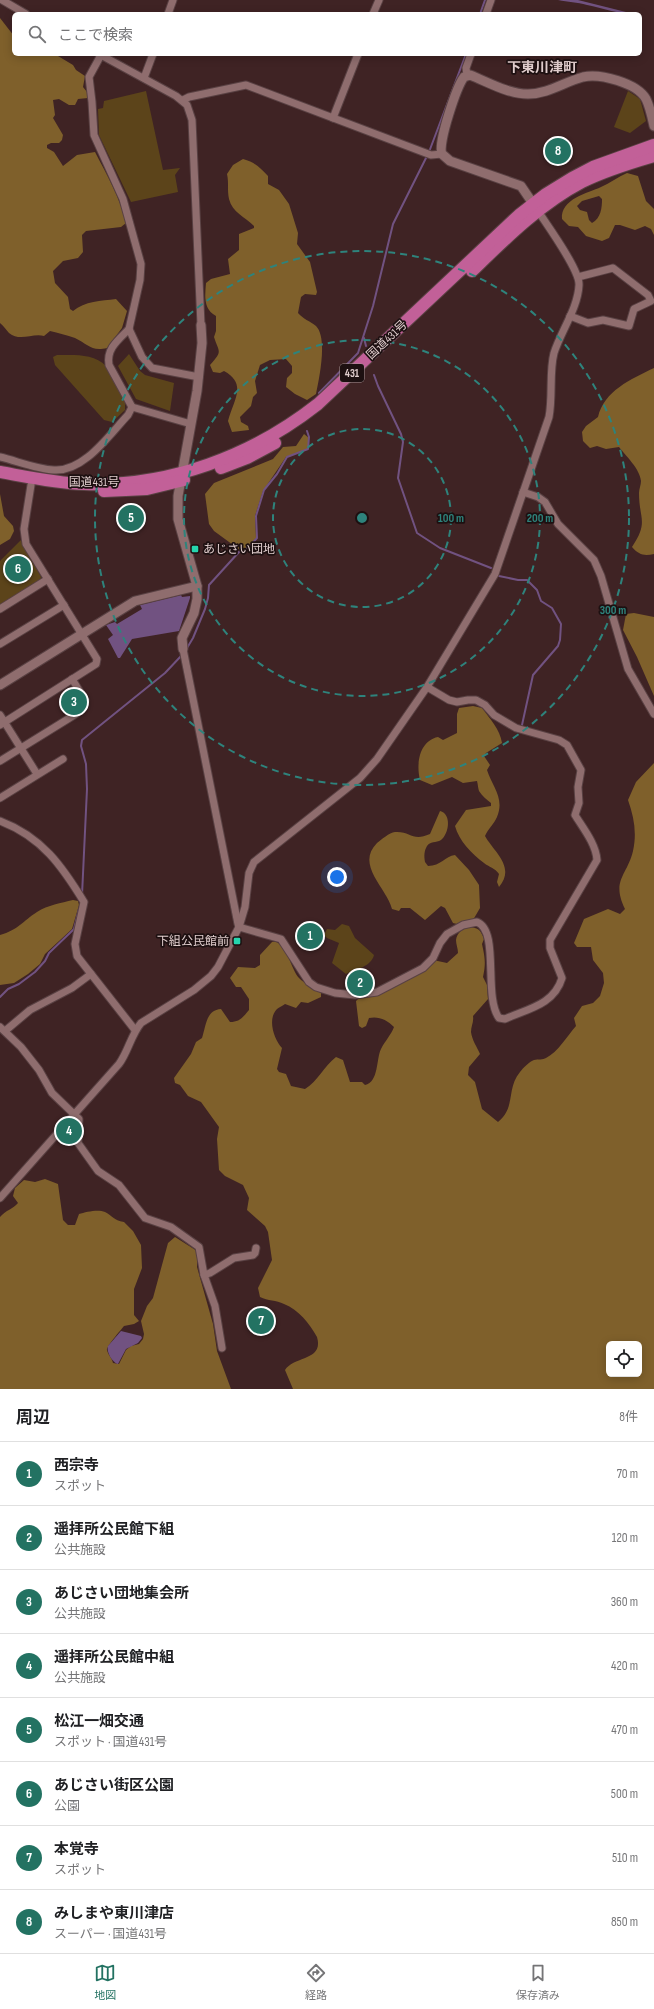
<!DOCTYPE html>
<html lang="ja">
<head>
<meta charset="utf-8">
<style>
	:root { --surface:#fff; --page:#f2f2f2; --text:#202124; --muted:#757577; --line:#e0e0e0; --accent:#237262 }
	body { margin:0; font-family:"Sofia Sans Condensed","Noto Sans JP",sans-serif; background:var(--page); color:var(--text) }
	.controls { position:absolute; right:12px; bottom:12px; display:grid; overflow:hidden; border-radius:6px; box-shadow:0 2px 10px #0003 }
	.controls button { width:36px; height:36px; display:grid; place-items:center; padding:0; border:0; border-bottom:1px solid var(--line); background:var(--surface); color:var(--text); font:20px sans-serif }
	.you { position:absolute; left:337px; top:877px; width:14px; height:14px; margin:-10px; border:3px solid #fff; border-radius:50%; background:#1a73e8; box-shadow:0 0 0 6px #1a73e833 }
	.badge { display:grid; place-items:center; width:26px; height:26px; border-radius:50%; background:var(--accent); color:#fff; font-size:13px; font-weight:700 }
	.pin { position:absolute; translate:-50% -50%; border:2px solid #fff; box-shadow:0 1px 4px #0006 }
	.list { margin:0; padding:0; list-style:none }
	h2 { display:flex; justify-content:space-between; align-items:center; height:52px; margin:0; padding:0 16px; font-size:17px }
	h2 small { font-size:13px; font-weight:400; color:var(--muted) }
	.list li { display:grid; grid-template-columns:26px 1fr auto; gap:12px; align-items:center; box-sizing:border-box; height:64px; padding:0 16px; border-top:1px solid var(--line) }
	.list b { display:block; font-size:15px; white-space:nowrap }
	.list p { margin:0; font-size:13px; white-space:nowrap; color:var(--muted) }
	.list em { font-size:13px; font-style:normal; color:var(--muted) }
	.icon { flex:none; width:22px; height:22px; fill:none; stroke:currentColor; stroke-width:2; stroke-linecap:round; stroke-linejoin:round }
	.map { position:relative; flex:none; width:654px; height:1389px; overflow:hidden }
	.search { position:absolute; background:var(--surface); box-shadow:0 2px 10px #0003; left:12px; right:12px; top:12px; height:44px; display:flex; align-items:center; gap:10px; box-sizing:border-box; padding:0 14px; border-radius:6px; color:var(--muted); font-size:15px }
	.sheet { height:564px; background:var(--surface) }
	nav { display:flex; justify-content:space-around; align-items:center; box-sizing:border-box; height:56px; border-top:1px solid var(--line); background:var(--surface); font-size:11px; color:var(--muted) }
	nav a { display:grid; justify-items:center; gap:2px }
	nav .on { color:var(--accent) }
	.map>svg:first-child { display:block }
</style>
</head>
<body>
<div class="map">
<svg width="654" height="1389" viewBox="0 0 654 1389">
	<rect width="100%" height="100%" fill="#3f2324"/>
	<g fill="#5c441a">
		<polygon points="146,91 163,170 180,168 175,175 178,192 131,202 99,135 98,109 103,108 104,101"/>
		<polygon points="628,91 640,99 646,121 630,133 614,127"/>
		<polygon points="129,354 140,371 145,375 174,383 170,411 136,399 118,366"/>
		<path d="M57,355C73,355 94,353 106,366L125,402V410L112,422L104,420L55,365L53,357Z"/>
		<polygon points="21,540 41,577 40,581 0,605 0,561"/>
		<path d="M342,924L349,926L355,938L374,955C371,967 356,969 346,974L332,963L339,943L327,938L324,935L327,929L335,930Z"/>
	</g>
	<g fill="#7f602b" fill-rule="evenodd">
		<path d="M0,18L14,36V54H49L58,56L73,65L76,70L85,76L83,87L87,92L88,98L78,99L75,105H69L59,99L53,100L55,115L53,118L63,135L62,140L59,143H51L47,145V148L54,152L63,166L77,155L95,152C107,175 120,198 126,223L121,227L86,231L82,235L83,252L78,258L63,261L53,271L55,283L68,297L70,309L73,311C85,301 101,301 116,299L127,311L122,328L107,348C91,352 88,344 75,338C67,335 58,333 50,331L44,336C32,333 20,342 9,333C6,330 4,326 0,323Z"/>
		<path d="M243,159C255,162 260,168 268,176V184L279,190L289,204L298,233L297,244L310,262L317,292L316,295L305,294L301,297L298,313C303,319 310,321 316,326C328,338 319,379 316,394L307,400L295,394L286,387L287,378L292,373V366L286,359L270,360L260,365L255,381L257,393L253,397L251,406L240,417L241,422L248,426L249,430L232,432L228,421C233,401 248,384 224,371L220,373L213,372L210,365C223,350 219,353 214,337L216,331V316C203,309 205,296 206,283L211,279L230,274L228,259L239,250V234L254,228V226C245,217 232,212 229,199C227,190 229,183 227,174L233,165Z"/>
		<path d="M627,173L638,176L646,201L654,209V235L651,229L645,226L635,230L620,225H615L609,238L602,241L586,236L578,227L569,226L562,219C560,199 588,193 601,187C610,183 618,177 627,173ZM599,196L602,199C602,208 601,218 592,223L589,220L587,212L580,210L577,206L582,201Z"/>
		<path d="M654,368V554C644,556 639,555 632,547C649,522 639,519 639,493C639,489 641,485 641,481C640,469 626,456 619,447L606,449L597,446L590,448L583,441L582,432L586,426L598,417C604,391 631,379 654,368Z"/>
		<polygon points="304,434 309,438 308,449 286,457 263,491 255,516 256,538 248,547 240,550 214,531 209,524 205,494 214,483 273,459 283,447 296,446"/>
		<polygon points="0,494 4,516 13,526 14,531 10,539 0,545"/>
		<polygon points="634,613 654,617 654,696 637,657 623,630 626,614"/>
		<path d="M473,706L482,708C490,719 500,729 502,743L486,753L484,756L490,765L487,770C492,786 505,798 497,817C494,824 488,829 485,836C494,852 516,867 499,887L497,882L499,874C495,868 489,867 484,863C472,854 459,841 455,826L466,810L491,806V803C487,800 482,796 479,791C478,788 478,785 477,781L463,783L452,777L432,785L420,780C416,764 419,741 438,737L443,740L457,733V714L459,708Z"/>
		<path d="M654,763V1389H293L285,1370C294,1356 324,1361 317,1337C309,1323 299,1310 284,1304C276,1300 268,1301 260,1297L258,1288L272,1260L268,1232L265,1226L247,1210L249,1198L243,1185L225,1176L219,1170L217,1139L219,1127L201,1102L188,1096L180,1085L175,1083L174,1078L191,1054L196,1042L202,1038C206,1026 206,1010 221,1009L230,1022C240,1022 243,1017 249,1010V999L241,987H236L230,978L238,967L255,968L260,965V955L272,942C286,939 291,970 299,978C305,984 314,989 321,993V997L308,1003L301,1002L296,1008L285,1004C283,1006 279,1007 277,1009C267,1019 274,1039 282,1048L277,1069L279,1072L286,1074L291,1086L305,1089C318,1081 324,1066 336,1057L343,1060L350,1082H362L365,1085C379,1082 376,1059 381,1049C385,1041 391,1035 394,1027C387,1020 379,1016 369,1018L366,1026L362,1028L359,1026L356,1001L359,998L433,960L447,963L458,953C458,949 456,944 456,940C457,930 470,923 479,930C481,932 483,936 484,939L482,944C485,958 486,963 483,977L487,985L488,999L473,1016C474,1022 471,1026 471,1032C472,1040 477,1047 480,1054L469,1067L468,1075L475,1082L482,1109L498,1122C516,1108 506,1089 520,1072C523,1068 530,1061 534,1060C538,1059 543,1060 546,1058C558,1052 567,1036 576,1026L574,1018L582,1006L593,1003L600,996L604,983L603,973L593,960L591,947H577L574,943L584,919L608,909L620,914L625,909C611,880 627,876 633,851C637,833 634,817 628,800L636,782ZM609,1344H639V1374H609Z"/>
		<path d="M440,811C452,814 449,834 441,840C436,843 430,841 427,846C424,851 424,856 425,862L428,866C441,866 445,856 455,855L469,870L479,885L480,908L473,920L457,924L453,923L445,908L441,906L425,920L410,908H401L399,911L392,909C387,888 355,865 377,843C382,839 389,833 395,832C411,831 412,842 430,834Z"/>
		<path d="M73,900L78,901L79,905L72,929L45,954L40,964L28,974L14,983L0,985V935C18,930 23,921 37,912C48,905 61,903 73,900Z"/>
		<path d="M45,1179L58,1184L63,1220L68,1225H75L79,1214C86,1212 98,1209 105,1212C113,1216 113,1220 124,1222L133,1231L141,1245L142,1268L134,1289V1315L139,1321L134,1324L124,1326C120,1331 106,1347 107,1350C108,1355 112,1358 113,1363L119,1364L126,1350L131,1346L139,1344L143,1339L144,1334L141,1321L147,1306L153,1298L168,1243L175,1237L197,1251V1267L213,1324L217,1351L231,1389H0V1217C6,1210 13,1209 18,1203L13,1196L15,1188L24,1180L35,1182Z"/>
	</g>
	<g fill="#715281">
		<path d="M558,0H578L634,14C618,14 603,8 587,5C577,2 568,2 558,0Z"/>
		<polygon points="181,595 182,597 190,596 190,598 179,631 132,639 120,658 118,658 108,639 113,635 106,625 115,622 117,624 142,609 140,605"/>
		<path d="M121,1331L141,1336L142,1338L138,1343L126,1349L118,1364C113,1363 106,1352 108,1346Z"/>
	</g>
	<g fill="none" stroke-linecap="round" stroke-linejoin="round">
		<g stroke="#715281" stroke-width="2">
			<polyline points="480,14 485,0"/>
			<polyline points="429,152 466,54"/>
			<polyline points="364,338 366,346"/>
			<polyline points="374,375 378,386 401,434 403,442 398,478 417,533 440,548 491,568"/>
			<polyline points="319,393 358,353 373,306 393,224 427,156"/>
			<polyline points="499,576 518,580 527,580 537,590 541,601 552,608 561,624 560,640 558,646 533,675 522,725"/>
			<polyline points="187,648 193,638 205,609 208,598 209,585 239,552 248,548 257,538 256,516 264,490 277,474 287,457 308,449 309,437 307,431"/>
			<polyline points="82,895 87,789 86,764 81,746 82,740 165,673 182,655"/>
			<polyline points="0,997 8,989 19,984 35,972 45,961 49,953 74,929 79,909"/>
		</g>
		<g stroke="#594143" stroke-width="9">
			<g id="minor">
				<polyline points="2,0 26,14"/>
				<polyline points="168,14 173,0"/>
				<polyline points="373,14 379,0"/>
				<polyline points="486,14 491,0"/>
				<polyline points="99,54 176,96 187,105 192,120 201,325"/>
				<polyline points="101,55 89,77 92,102 94,135 123,199 141,264 140,280 129,329 142,357 152,368 199,377"/>
				<polyline points="467,75 466,68 471,54"/>
				<polyline points="144,78 153,54"/>
				<polyline points="183,100 189,97 246,85 431,155 442,154"/>
				<polyline points="333,118 358,54"/>
				<polyline points="570,316 588,323 603,320 629,326 634,309 651,301 648,295 613,268 578,277"/>
				<path d="M129,329C118,340 106,349 109,365L132,407L191,424"/>
				<path d="M0,457C17,461 36,469 54,470C84,472 109,435 128,415L132,407"/>
				<polyline points="523,492 538,497 545,502 558,524 594,560 601,576 628,669 654,714"/>
				<polyline points="0,609 48,579"/>
				<polyline points="0,644 64,605"/>
				<polyline points="183,649 238,924"/>
				<polyline points="0,715 37,774"/>
				<polyline points="0,725 96,664 97,659 26,544 24,529 31,485"/>
				<polyline points="0,761 76,714 85,700 72,679"/>
				<polyline points="0,798 63,759"/>
				<path d="M0,821C42,837 62,866 84,902L75,944L77,956L135,1030"/>
				<path d="M239,927L281,939L309,982L316,987L335,993L355,995L377,992L423,968L433,958L440,943L447,934L463,925L477,922C500,931 483,996 499,1018L505,1019C527,1009 554,1005 562,978L550,948V940L597,860C596,844 583,828 575,815L579,803L578,787L581,770L567,745L559,740L516,728L494,715L485,705L476,700H468L457,702L449,700L427,687"/>
				<polyline points="0,1027 21,1047 39,1070 52,1093 79,1119 78,1143 98,1171 119,1185 145,1218 171,1227 199,1247 204,1275 215,1306 222,1348"/>
				<polyline points="5,1031 30,1010 72,988 91,974"/>
				<path d="M0,1198L119,1064C128,1052 131,1035 141,1023L194,990L211,976L218,967L239,927L245,907L249,873L254,862L360,778L377,759L427,687L495,574L549,417C553,396 549,372 554,353C561,331 578,308 579,285C580,270 547,225 538,211"/>
				<polyline points="204,1275 210,1273 234,1258 253,1255 255,1253 256,1248"/>
			</g>
		</g>
		<g stroke="#594143" stroke-width="11">
			<g id="tertiary">
				<path d="M536,208L521,186L450,161L442,154C437,144 457,86 464,77L470,75C488,82 508,94 528,94C548,94 564,82 583,77C600,73 637,83 646,99C650,107 652,117 654,126"/>
				<polyline points="183,649 182,638 194,613 197,599 197,586 178,519 178,496 197,391 202,343 201,325"/>
				<polyline points="0,685 135,601 197,586"/>
			</g>
		</g>
		<g stroke="#594143" stroke-width="14">
			<g id="trunk">
				<path d="M472,271C505,239 540,204 582,182C604,171 630,163 654,156"/>
				<polyline points="221,468 247,458 275,443"/>
				<path d="M0,472C28,477 56,483 84,484C169,487 252,456 318,404L519,215L546,194L572,178L593,167L654,145"/>
				<polyline points="104,491 147,489 184,480"/>
			</g>
		</g>
		<use href="#minor" stroke="#8f6d6e" stroke-width="7"/>
		<use href="#tertiary" stroke="#8f6d6e" stroke-width="9"/>
		<use href="#trunk" stroke="#c26098" stroke-width="12"/>
	</g>
	<g fill="none" stroke="#2e837c" stroke-width="2" stroke-dasharray="7 5">
		<circle cx="362" cy="518" r="89"/>
		<circle cx="362" cy="518" r="178"/>
		<circle cx="362" cy="518" r="267"/>
	</g>
	<g fill="#26d5ae" stroke="#1d1011" stroke-width="1.5">
		<rect x="191" y="545" width="8" height="8" rx="2"/>
		<rect x="233" y="937" width="8" height="8" rx="2"/>
	</g>
	<g text-anchor="middle" dominant-baseline="central" stroke-width="3.5" stroke-linejoin="round" paint-order="stroke">
		<rect fill="#1d1011" stroke="#a69495" stroke-width="1" x="340" y="364" width="24" height="18" rx="3"/>
		<g font-size="11" font-weight="bold" fill="#e0cdcd">
			<text x="352" y="373">431</text>
		</g>
		<g font-size="12" fill="#e0cdcd" stroke="#1d1011">
			<text transform="translate(387 340) rotate(-43)">国道431号</text>
			<text x="94" y="482">国道431号</text>
		</g>
		<g font-size="12" fill="#e0cdcd" stroke="#1d1011" text-anchor="start">
			<text x="203" y="549">あじさい団地</text>
			<text x="229" y="941" text-anchor="end">下組公民館前</text>
		</g>
		<g font-size="14" font-weight="bold" fill="#e0cdcd" stroke="#1d1011">
			<text x="542" y="67">下東川津町</text>
		</g>
	</g>
	<circle cx="362" cy="518" r="6" fill="#2e837c" stroke="#1d1011" stroke-width="2"/>
	<g font-size="12" text-anchor="middle" font-weight="bold" fill="#2e837c" stroke="#1d1011" stroke-width="3.5" stroke-linejoin="round" paint-order="stroke">
		<text x="451" y="522">100 m</text>
		<text x="540" y="522">200 m</text>
		<text x="613" y="614">300 m</text>
	</g>
</svg>
<div class="controls">
<button><svg class="icon" aria-label="locate" viewBox="0 0 24 24"><circle cx="12" cy="12" r="6"/><path d="M12 2v4M12 18v4M2 12h4M18 12h4"/></svg></button>
</div>
<div class="you"></div>
<div class="pin badge" style="left:310px;top:936px">1</div>
<div class="pin badge" style="left:360px;top:983px">2</div>
<div class="pin badge" style="left:74px;top:702px">3</div>
<div class="pin badge" style="left:69px;top:1131px">4</div>
<div class="pin badge" style="left:131px;top:518px">5</div>
<div class="pin badge" style="left:18px;top:569px">6</div>
<div class="pin badge" style="left:261px;top:1321px">7</div>
<div class="pin badge" style="left:558px;top:151px">8</div>
<div class="search"><svg class="icon" aria-label="search" viewBox="0 0 24 24"><circle cx="10" cy="10" r="6"/><path d="M15 15l6 6"/></svg>ここで検索</div>
</div>
<section class="sheet">
<h2>周辺<small>8件</small></h2>
<ul class="list">
<li><span class="badge">1</span><div><b>西宗寺</b><p>スポット</p></div><em>70 m</em></li>
<li><span class="badge">2</span><div><b>遥拝所公民館下組</b><p>公共施設</p></div><em>120 m</em></li>
<li><span class="badge">3</span><div><b>あじさい団地集会所</b><p>公共施設</p></div><em>360 m</em></li>
<li><span class="badge">4</span><div><b>遥拝所公民館中組</b><p>公共施設</p></div><em>420 m</em></li>
<li><span class="badge">5</span><div><b>松江一畑交通</b><p>スポット · 国道431号</p></div><em>470 m</em></li>
<li><span class="badge">6</span><div><b>あじさい街区公園</b><p>公園</p></div><em>500 m</em></li>
<li><span class="badge">7</span><div><b>本覚寺</b><p>スポット</p></div><em>510 m</em></li>
<li><span class="badge">8</span><div><b>みしまや東川津店</b><p>スーパー · 国道431号</p></div><em>850 m</em></li>
</ul>
</section>
<nav>
<a class="on"><svg class="icon" aria-label="map" viewBox="0 0 24 24"><path d="M3 6l6-2 6 2 6-2v14l-6 2-6-2-6 2zM9 4v14M15 6v14"/></svg>地図</a>
<a><svg class="icon" aria-label="directions" viewBox="0 0 24 24"><path d="M12 3l9 9-9 9-9-9zM9 14v-3h6M13 9l2 2-2 2"/></svg>経路</a>
<a><svg class="icon" aria-label="saved" viewBox="0 0 24 24"><path d="M7 4h10v16l-5-4-5 4z"/></svg>保存済み</a>
</nav>
</body>
</html>
